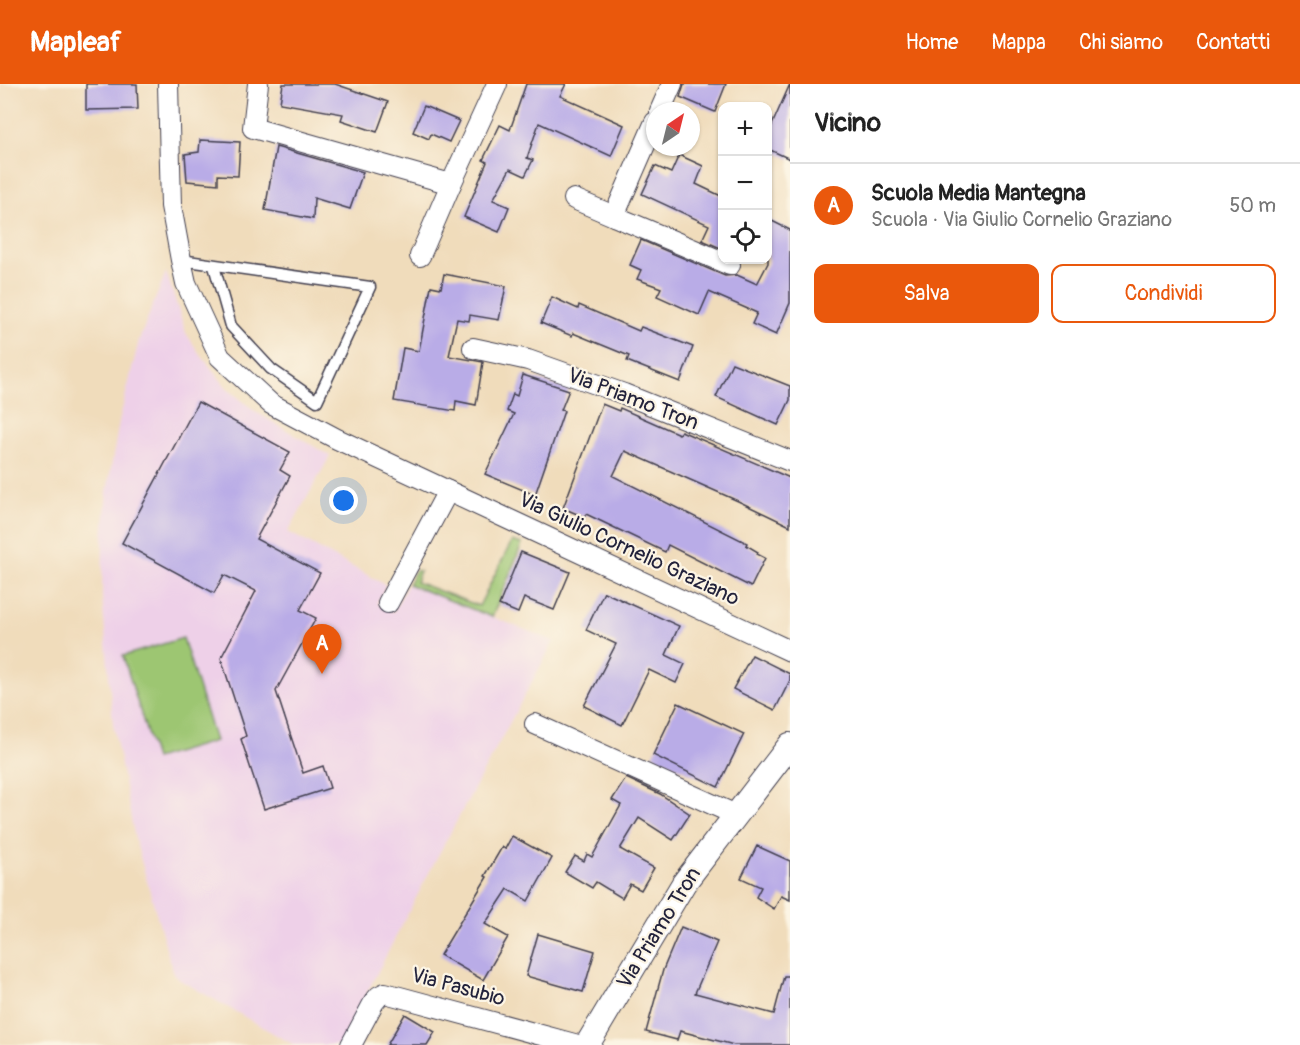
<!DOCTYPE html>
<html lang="it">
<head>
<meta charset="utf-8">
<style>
	:root { --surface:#fff; --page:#f6f6f6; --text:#222; --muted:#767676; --line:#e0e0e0; --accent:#ea580c }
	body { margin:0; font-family:Pangolin,sans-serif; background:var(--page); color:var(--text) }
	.controls { position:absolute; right:18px; top:18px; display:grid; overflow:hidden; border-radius:12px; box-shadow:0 2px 4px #0004 }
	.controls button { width:54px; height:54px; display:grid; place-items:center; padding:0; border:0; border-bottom:2px solid var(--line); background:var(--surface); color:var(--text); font:30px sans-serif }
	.compass { position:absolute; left:646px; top:18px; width:54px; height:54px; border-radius:50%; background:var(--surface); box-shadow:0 2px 4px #0004; rotate:35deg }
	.you { position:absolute; left:344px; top:417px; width:21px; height:21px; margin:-15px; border:4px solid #fff; border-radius:50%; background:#1a73e8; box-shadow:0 0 0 9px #1a73e833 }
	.badge { display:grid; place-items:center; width:39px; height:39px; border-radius:50%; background:var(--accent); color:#fff; font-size:20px; font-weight:700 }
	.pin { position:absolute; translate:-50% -50px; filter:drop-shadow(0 2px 3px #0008) }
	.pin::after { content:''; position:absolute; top:32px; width:21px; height:18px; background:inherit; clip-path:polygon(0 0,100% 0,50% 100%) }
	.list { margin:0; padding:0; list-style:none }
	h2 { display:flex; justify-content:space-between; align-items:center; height:78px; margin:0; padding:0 24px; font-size:26px }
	h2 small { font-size:20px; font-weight:400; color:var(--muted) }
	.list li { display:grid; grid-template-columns:39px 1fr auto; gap:18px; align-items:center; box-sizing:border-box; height:84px; padding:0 24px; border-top:2px solid var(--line) }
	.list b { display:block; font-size:22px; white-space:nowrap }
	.list p { margin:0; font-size:20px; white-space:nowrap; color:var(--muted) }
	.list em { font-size:20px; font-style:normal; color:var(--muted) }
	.actions { display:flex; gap:12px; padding:18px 24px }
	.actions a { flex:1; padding:14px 0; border:2px solid var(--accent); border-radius:12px; text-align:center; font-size:21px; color:var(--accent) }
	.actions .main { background:var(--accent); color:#fff }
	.icon { flex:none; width:33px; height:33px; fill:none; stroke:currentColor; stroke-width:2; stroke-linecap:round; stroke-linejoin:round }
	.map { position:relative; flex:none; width:790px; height:961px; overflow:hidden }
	header { display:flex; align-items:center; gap:36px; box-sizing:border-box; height:84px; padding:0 30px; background:var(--accent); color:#fff }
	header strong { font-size:28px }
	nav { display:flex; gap:33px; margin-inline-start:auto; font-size:21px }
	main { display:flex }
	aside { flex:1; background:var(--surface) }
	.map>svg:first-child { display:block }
</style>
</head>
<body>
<header>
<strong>Mapleaf</strong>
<nav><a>Home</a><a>Mappa</a><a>Chi siamo</a><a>Contatti</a></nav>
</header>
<main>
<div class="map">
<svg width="790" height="961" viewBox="0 0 790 961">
	<rect width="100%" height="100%" fill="#fcf5e5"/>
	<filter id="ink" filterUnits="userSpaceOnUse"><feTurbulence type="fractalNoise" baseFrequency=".0167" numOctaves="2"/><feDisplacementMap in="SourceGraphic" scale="12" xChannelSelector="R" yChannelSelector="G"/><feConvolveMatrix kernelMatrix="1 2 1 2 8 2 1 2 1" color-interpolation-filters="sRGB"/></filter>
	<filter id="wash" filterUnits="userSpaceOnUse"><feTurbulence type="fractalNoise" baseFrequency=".008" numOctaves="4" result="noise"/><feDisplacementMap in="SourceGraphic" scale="24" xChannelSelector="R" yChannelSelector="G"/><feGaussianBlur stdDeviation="1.35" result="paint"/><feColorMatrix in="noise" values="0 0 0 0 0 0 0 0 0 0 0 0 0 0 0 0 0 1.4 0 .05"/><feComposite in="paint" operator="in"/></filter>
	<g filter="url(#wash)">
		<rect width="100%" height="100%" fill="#f0dcbb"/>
		<polygon fill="#eed0e8" points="166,188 186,249 199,269 228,305 256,328 330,372 288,448 386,501 377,519 393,528 408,500 554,557 434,779 340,961 294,961 180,896 173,888 135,755 113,640 102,513 103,453 107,407 119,338 139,256"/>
		<g fill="#9dc672" stroke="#607456" stroke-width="1.5">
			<polygon points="512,457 522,460 492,533 408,500 416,486 420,487 416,498 479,522"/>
			<polygon points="183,554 215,657 155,675 123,572"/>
		</g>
		<g id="blocks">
			<g fill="#b9ace7">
				<polygon points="86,0 137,0 138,25 86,26"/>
				<polygon points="283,0 335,0 388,18 377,48 341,36 343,30 280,19"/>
				<polygon points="526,0 566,0 560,12 624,41 611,72 539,39 527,74 533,76 525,92 510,85 493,116 509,123 499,148 464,133 487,78 483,76 500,41 510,46"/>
				<polygon points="684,0 726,0 715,28 680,13"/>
				<polygon points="790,0 790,75 768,65 768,50"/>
				<polygon points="424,22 459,37 449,58 431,50 429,55 413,48"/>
				<polygon points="200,56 240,58 238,92 218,91 218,100 187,97 185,70 199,68"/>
				<polygon points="276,63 363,88 350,125 314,114 313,135 265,126"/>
				<polygon points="679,71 703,82 696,100 721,112 723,109 723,165 702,156 709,141 642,110 655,82 671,89"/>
				<polygon points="768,135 790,146 790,219 776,251 752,240 757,229 709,208 699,231 657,212 661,204 637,195 641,186 630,181 641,156 725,192 737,191 757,200 768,179"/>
				<polygon points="444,190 506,202 499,236 470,231 469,237 457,235 449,272 483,278 476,321 456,317 455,327 394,317 403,264 419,267 431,202 441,204"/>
				<polygon points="552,213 578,225 579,221 639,247 641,243 693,263 680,298 627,277 629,272 573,249 572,252 541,239"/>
				<polygon points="732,279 790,302 790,316 778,341 716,313"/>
				<polygon points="523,291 569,306 561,326 564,327 535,411 485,390 514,330 507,327 513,310 517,312"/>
				<polygon points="198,318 290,368 280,386 290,392 256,455 320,489 300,526 316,534 276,607 303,689 323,682 330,704 264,725 241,655 246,652 221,574 256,507 224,491 214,509 122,459"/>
				<polygon points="602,320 619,327 620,324 679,350 681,347 790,394 790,442 738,417 625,367 613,392 747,459 746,461 758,468 757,470 765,474 751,503 668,461 665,468 586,430 584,433 563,424"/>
				<polygon points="521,468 570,488 554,526 524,514 518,529 499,521"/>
				<polygon points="604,508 679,542 666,571 685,580 676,599 649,586 622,641 584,622 616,560 586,546"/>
				<polygon points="752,571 790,590 790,596 775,626 733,605"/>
				<polygon points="678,619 744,650 718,703 653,671"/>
				<polygon points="626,694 660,710 690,730 673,756 639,734 620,765 654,784 641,806 630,800 622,814 596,798 592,804 565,788 575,772 584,777 587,770 592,773 621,721 612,716"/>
				<polygon points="512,752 552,774 528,817 508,805 485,840 508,853 483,896 440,871 487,793 485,792 502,763 505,765"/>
				<polygon points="757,762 790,777 790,816 781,812 774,825 756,813 761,803 741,794"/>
				<polygon points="681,843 717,858 695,909 774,930 784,892 790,892 790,961 734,961 680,947 677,956 646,948 663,886"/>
				<polygon points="538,850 595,867 583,908 526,892"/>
				<polygon points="405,930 435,948 427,961 387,961"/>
			</g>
		</g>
	</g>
	<g filter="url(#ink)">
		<use href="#blocks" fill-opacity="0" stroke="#413e4e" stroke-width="1.5"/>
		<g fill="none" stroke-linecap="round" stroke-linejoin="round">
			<g stroke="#413e4e" stroke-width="13">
				<polyline id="service" points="181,176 370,203 317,317 271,285 231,242 214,182"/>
			</g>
			<g stroke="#413e4e" stroke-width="22">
				<g id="minor">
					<polyline points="168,0 171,122 181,176 186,199 220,273 271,320 337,355 790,567"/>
					<polyline points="258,0 253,44 451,100 497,0"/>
					<polyline points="660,27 672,0"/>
					<polyline points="655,38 614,132 730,181"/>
					<polyline points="574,115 614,132"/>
					<polyline points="420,172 451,100"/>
					<polyline points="473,264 528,276 624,310 790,377"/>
					<polyline points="388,519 448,407"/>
					<polyline points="535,640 736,731"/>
					<polyline points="351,961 374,918 379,912 385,909 578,961"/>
				</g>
			</g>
			<g stroke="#413e4e" stroke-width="26">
				<polyline id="tertiary" points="587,961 684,799 790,661"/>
			</g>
			<use href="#service" stroke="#fff" stroke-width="10"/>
			<use href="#minor" stroke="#fff" stroke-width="20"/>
			<use href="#tertiary" stroke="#fff" stroke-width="24"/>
		</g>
	</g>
	<g text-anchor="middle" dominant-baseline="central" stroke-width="4.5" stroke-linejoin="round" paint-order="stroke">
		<g font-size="21" fill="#22223b" stroke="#fcf5e5">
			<text transform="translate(633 315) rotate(21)">Via Priamo Tron</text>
			<text transform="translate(629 465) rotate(25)">Via Giulio Cornelio Graziano</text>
			<text transform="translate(659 844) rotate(-58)">Via Priamo Tron</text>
			<text transform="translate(458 903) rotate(15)">Via Pasubio</text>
		</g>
	</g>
</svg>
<div class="controls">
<button>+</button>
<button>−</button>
<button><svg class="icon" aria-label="locate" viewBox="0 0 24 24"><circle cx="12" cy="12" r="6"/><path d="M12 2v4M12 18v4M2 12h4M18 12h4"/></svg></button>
</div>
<svg class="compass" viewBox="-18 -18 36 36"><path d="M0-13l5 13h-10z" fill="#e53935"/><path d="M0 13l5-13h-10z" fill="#767676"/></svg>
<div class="you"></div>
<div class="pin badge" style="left:322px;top:590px">A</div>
</div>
<aside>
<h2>Vicino<small></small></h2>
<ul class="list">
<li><span class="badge">A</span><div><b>Scuola Media Mantegna</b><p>Scuola · Via Giulio Cornelio Graziano</p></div><em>50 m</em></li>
</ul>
<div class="actions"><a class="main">Salva</a><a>Condividi</a></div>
</aside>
</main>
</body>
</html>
